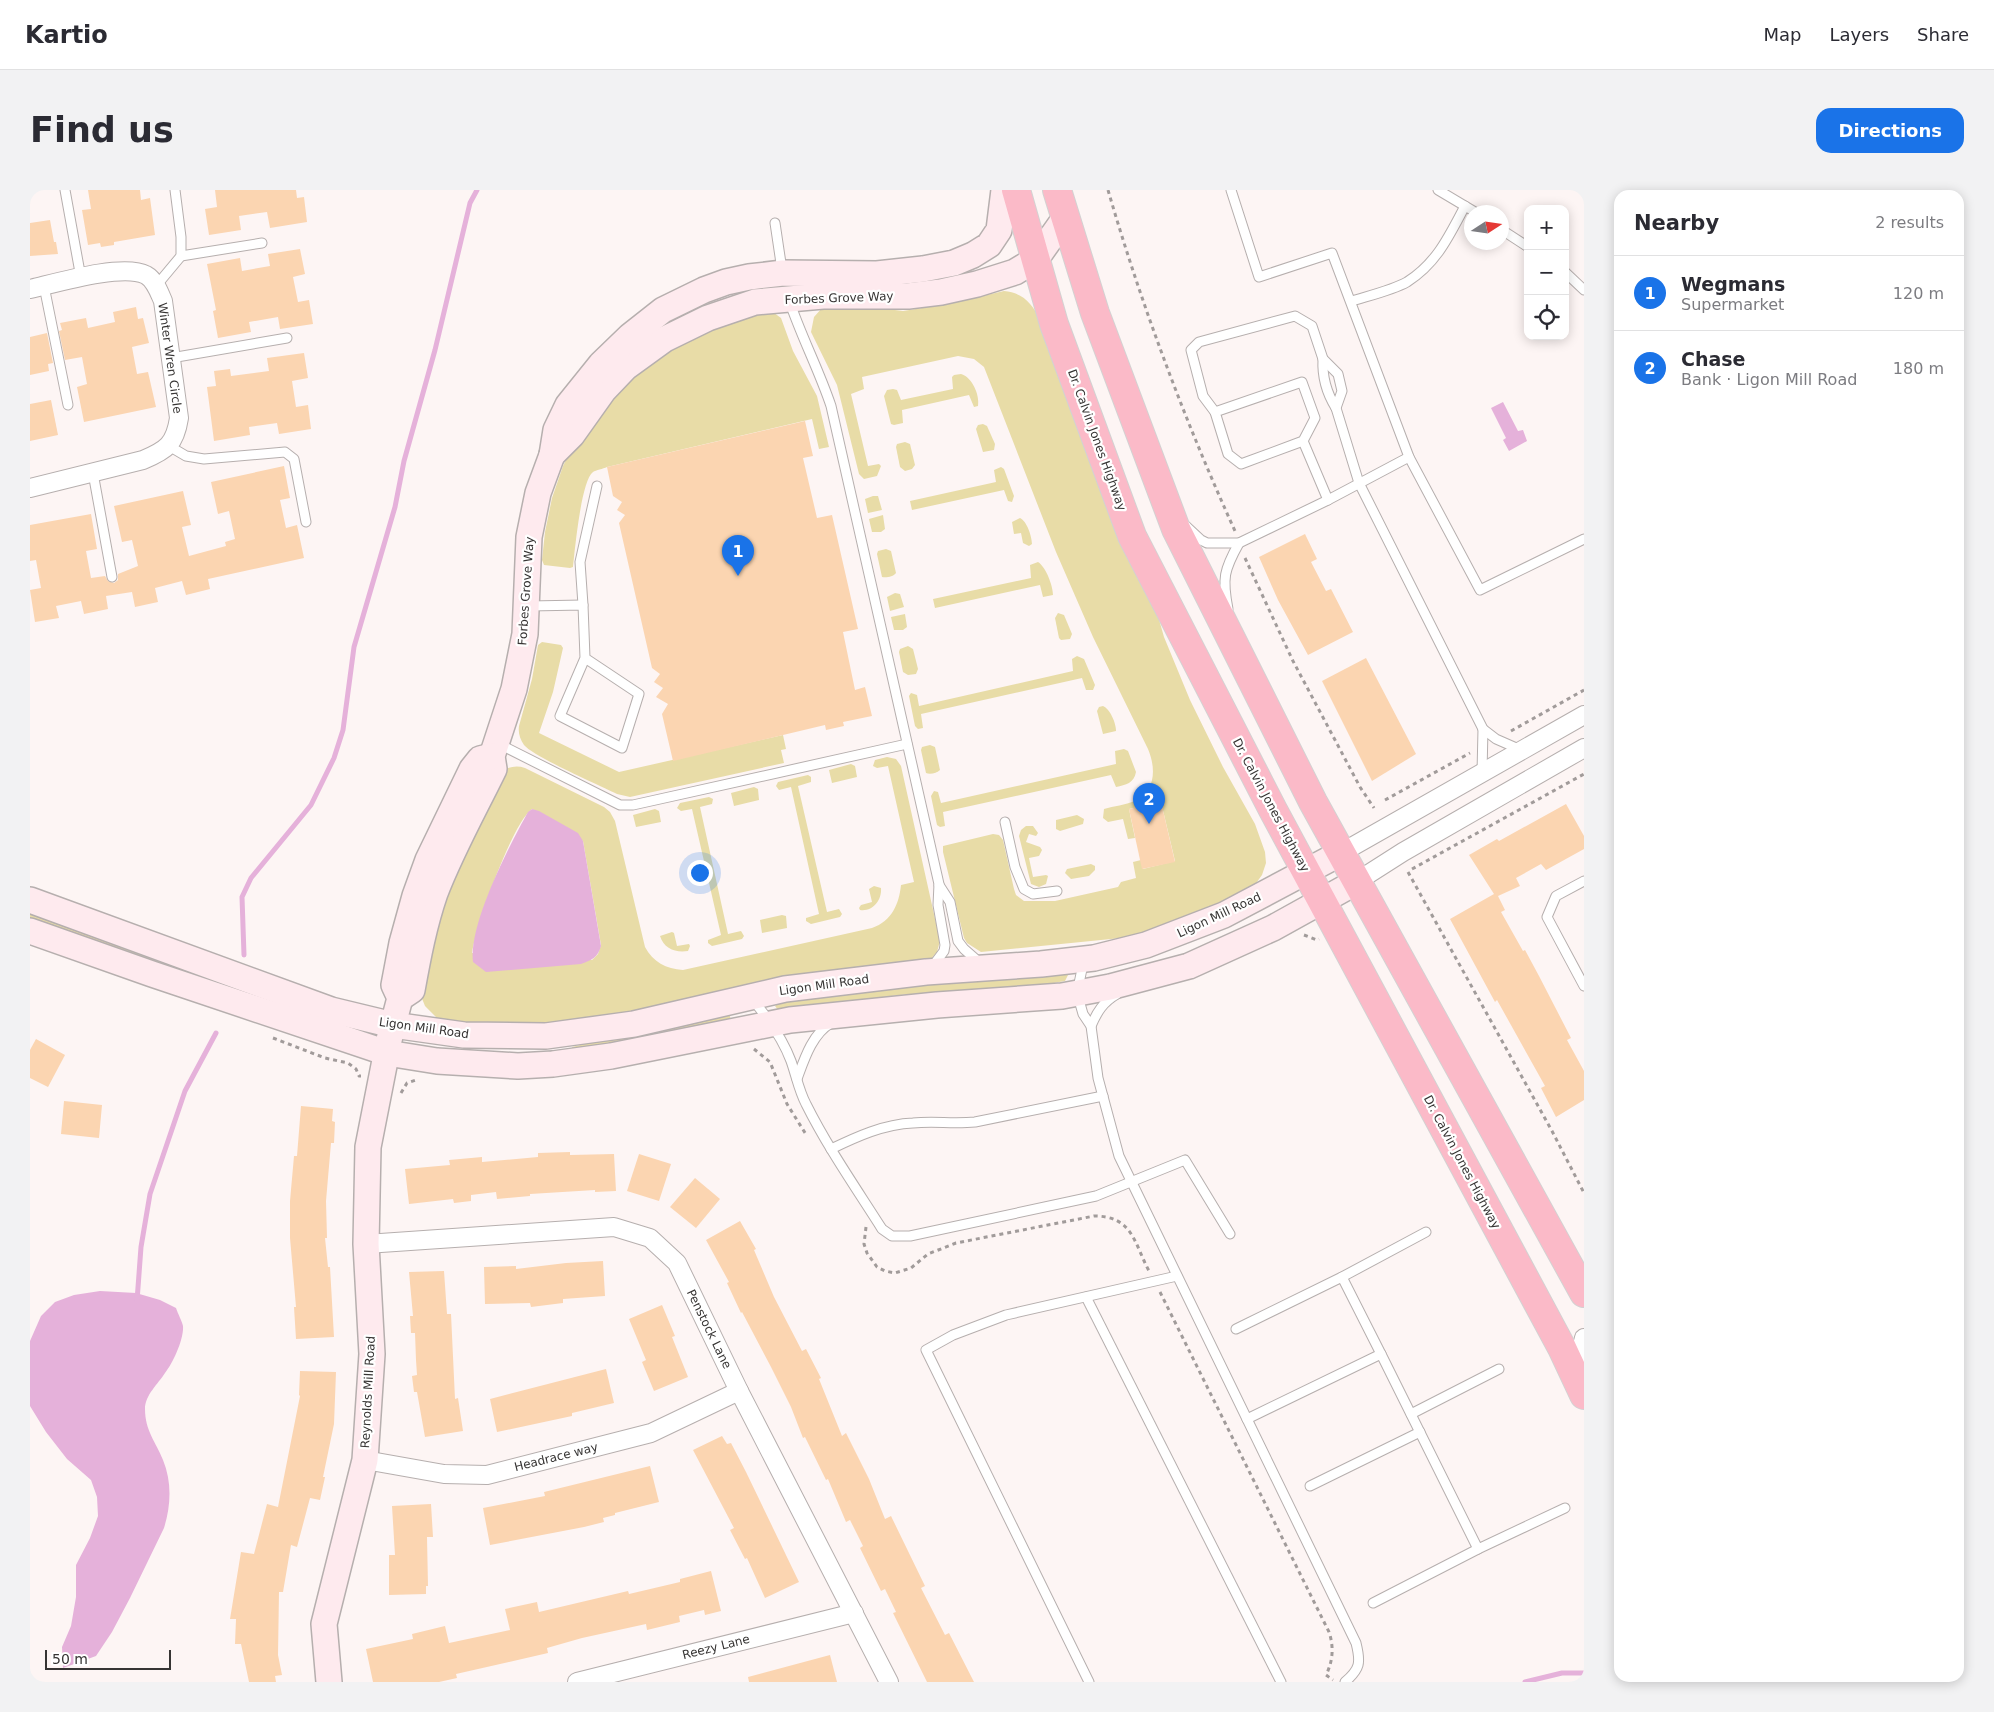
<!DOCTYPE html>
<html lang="en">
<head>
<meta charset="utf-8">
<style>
	:root { --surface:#fff; --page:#f2f2f3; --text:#2b2b33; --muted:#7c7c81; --line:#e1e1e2; --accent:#1a73e8 }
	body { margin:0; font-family:"DejaVu Sans",sans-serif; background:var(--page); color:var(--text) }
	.controls { position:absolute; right:15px; top:15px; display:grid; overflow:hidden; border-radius:10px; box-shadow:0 2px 12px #0003 }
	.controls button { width:45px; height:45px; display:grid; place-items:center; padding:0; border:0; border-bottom:1px solid var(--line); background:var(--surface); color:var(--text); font:25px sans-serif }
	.compass { position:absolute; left:1434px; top:15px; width:45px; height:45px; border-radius:50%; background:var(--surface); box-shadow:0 2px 12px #0003; rotate:78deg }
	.scale { position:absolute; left:15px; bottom:12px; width:126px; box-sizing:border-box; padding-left:5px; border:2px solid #363433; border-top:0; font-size:14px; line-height:18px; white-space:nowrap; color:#363433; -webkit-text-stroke:4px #fff; paint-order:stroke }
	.you { position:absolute; left:669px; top:682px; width:18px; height:18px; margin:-12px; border:4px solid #fff; border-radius:50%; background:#1a73e8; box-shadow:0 0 0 8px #1a73e833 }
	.badge { display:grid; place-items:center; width:32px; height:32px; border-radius:50%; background:var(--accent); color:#fff; font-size:16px; font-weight:700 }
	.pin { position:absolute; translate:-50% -41px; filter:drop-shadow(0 1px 2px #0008) }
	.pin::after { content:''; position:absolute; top:26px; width:18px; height:15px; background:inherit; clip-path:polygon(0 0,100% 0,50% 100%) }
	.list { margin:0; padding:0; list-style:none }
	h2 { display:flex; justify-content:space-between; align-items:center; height:65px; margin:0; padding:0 20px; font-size:21px }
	h2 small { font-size:16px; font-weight:400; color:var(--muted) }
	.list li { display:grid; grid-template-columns:32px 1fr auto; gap:15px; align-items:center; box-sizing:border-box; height:75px; padding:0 20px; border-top:1px solid var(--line) }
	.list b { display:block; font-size:19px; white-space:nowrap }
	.list p { margin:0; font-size:16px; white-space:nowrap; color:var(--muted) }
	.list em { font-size:16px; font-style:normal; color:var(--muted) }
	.icon { flex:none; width:28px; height:28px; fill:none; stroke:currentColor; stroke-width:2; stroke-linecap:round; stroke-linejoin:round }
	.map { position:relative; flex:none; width:1554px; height:1492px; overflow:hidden; border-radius:15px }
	header { display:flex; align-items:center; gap:30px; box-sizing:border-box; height:70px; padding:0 25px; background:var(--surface); border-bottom:1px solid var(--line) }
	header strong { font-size:24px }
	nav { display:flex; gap:28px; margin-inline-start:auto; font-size:18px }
	.intro { display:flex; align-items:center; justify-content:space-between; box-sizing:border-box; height:120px; padding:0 30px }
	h1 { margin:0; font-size:35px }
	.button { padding:12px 22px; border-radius:15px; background:var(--accent); color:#fff; font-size:18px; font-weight:700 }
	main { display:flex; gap:30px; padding:0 30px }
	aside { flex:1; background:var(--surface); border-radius:15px; box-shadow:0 2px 12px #0003 }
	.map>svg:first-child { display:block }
</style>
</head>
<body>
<header>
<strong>Kartio</strong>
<nav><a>Map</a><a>Layers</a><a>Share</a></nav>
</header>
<div class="intro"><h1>Find us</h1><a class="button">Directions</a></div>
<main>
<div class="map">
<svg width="1554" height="1492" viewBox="0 0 1554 1492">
	<rect width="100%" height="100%" fill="#fdf5f4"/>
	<g fill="#e8dca7" fill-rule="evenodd">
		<path d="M974,101C994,103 1002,114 1011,131L1128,426L1134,447L1160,510L1193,577L1225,634L1235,662L1236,673L1232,685L1224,696L1189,714L1144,733L1101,747L951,762L937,753L934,748L913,662V656L963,644L969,645L973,650L984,699L986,705L994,711H1025L1088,697L1091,692L1106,688L1103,672L1111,670L1113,679L1145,671L1131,612L1099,619L1105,648L1098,649L1093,629L1078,632L1073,628L1074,619C1084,616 1095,615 1105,611C1126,601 1126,578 1118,559L1063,447L1026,362L954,177L944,169L928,166L832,187L834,199L821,204L838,276L849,274L851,276L847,286L834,289L829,284L807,195L781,142L784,127L792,118L824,115L873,121L918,114Z"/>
		<path d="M740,120L751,128L763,161L787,206L799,257L789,259L782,229L577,277C573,279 566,280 563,282C551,291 545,360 543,377L540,378L514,375L512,370L515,342L522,308L533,276L548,245L631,157Z"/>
		<path d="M931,184C942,187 950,205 948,216L944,217L939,205L872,220L873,233L864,235L861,234L854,206L857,200L863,199L867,200L871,210L923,199L922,187L924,185Z"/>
		<polygon points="953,234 957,236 965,254 964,260 953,262 946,239 948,235"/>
		<polygon points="875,252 880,254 885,275 882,279 875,281 870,277 866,257 867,254"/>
		<polygon points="971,277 974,279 984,306 982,312 978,311 974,300 882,320 880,311 966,292 964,280"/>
		<polygon points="843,306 848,306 852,320 838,323 835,309"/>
		<polygon points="853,325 855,339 851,342 842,342 839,329"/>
		<path d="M990,328C997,331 1002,347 1002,354L999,356L993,353L991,343L984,344L982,332Z"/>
		<path d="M856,359L861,361L866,383C863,387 856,388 852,387L847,364L848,361Z"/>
		<path d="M1008,372C1016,377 1023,396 1023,405L1013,407L1010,395L905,418L903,409L1001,388L1000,375Z"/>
		<polygon points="865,403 870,404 874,417 860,421 857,407"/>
		<polygon points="1028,423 1034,425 1042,444 1040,449 1031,450 1029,448 1025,428"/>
		<polygon points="875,424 877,437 873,440 864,440 861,427"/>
		<path d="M512,452L531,455L533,458L523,502L509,543L589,582L753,545L756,559L751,560L754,573L600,607L587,604C569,595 504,567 494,555C490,549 488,543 489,536L502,489L508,455Z"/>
		<polygon points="878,456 883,459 888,479 886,484 878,485 873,482 869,462 870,459"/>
		<polygon points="1047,466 1054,469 1065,495 1063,500 1056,500 1052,488 891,524 893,538 888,539 885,536 879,506 881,503 887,505 889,516 1043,481 1042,469"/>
		<path d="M1073,516C1080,519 1086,533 1086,541L1073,544L1067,521L1069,517Z"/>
		<path d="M900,555L905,557L910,580C907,583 900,585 896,583L891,560L892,557Z"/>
		<path d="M1094,559L1098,561L1106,582C1104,593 1096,595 1086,597L1081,585L913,622L915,636L910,637L907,635L901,606L904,601L908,602L911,613L1086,574L1085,561Z"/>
		<path d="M857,567L866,569L871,576L910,751L907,762L900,770L583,828L534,835L426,833L407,828L395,816L391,806L400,741L470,582C478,577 486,575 495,578L574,617L580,622L585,631L615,757C623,772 636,779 653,780L842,738C862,731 869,714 871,695L884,692L858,576L847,578L843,576L845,570ZM502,619L553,651L571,755L568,764L562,770L442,763C446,736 482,633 502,619Z"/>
		<polygon points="821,574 825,576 827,587 802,593 799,580"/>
		<polygon points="778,585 781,587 781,592 768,596 797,722 809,719 812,724 810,727 781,734 776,731 776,728 789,724 761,597 749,600 746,596 748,592"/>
		<polygon points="724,597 728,599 729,610 704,616 701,603"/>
		<polygon points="679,607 683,609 682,614 670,617 698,744 711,741 714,746 712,749 682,756 678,753 678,750 691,745 662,619 651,621 647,618 650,613"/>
		<polygon points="625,619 629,621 631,632 606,637 603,625"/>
		<polygon points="1047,625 1054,629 1053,634 1030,641 1026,639 1026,630"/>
		<polygon points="996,636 1003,636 1008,643 1006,646 999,644 996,652 1010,657 1012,660 1009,666 999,668 1003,687 1016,685 1018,686 1016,694 1009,697 1001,694 989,646 991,640"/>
		<polygon points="1061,674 1065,676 1065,680 1059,686 1041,689 1035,683 1037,679"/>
		<path d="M844,696L851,698C852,711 842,722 830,720L829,718L831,715L842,712L839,699Z"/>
		<polygon points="0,719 152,773 150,778 95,766 0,731"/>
		<polygon points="752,725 756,726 757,738 732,743 730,730"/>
		<path d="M642,742L644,743L647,756L659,754L660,756L658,761C646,763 634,759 630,746Z"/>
		<polygon points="1036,782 1038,785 1035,791 1007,796 869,805 749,821 745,816 751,811 829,798"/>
		<polygon points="699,823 701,830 543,864 542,857 592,845"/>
	</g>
	<g fill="#e5b1da">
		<polygon points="1473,212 1488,241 1493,240 1497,251 1479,261 1473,250 1476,248 1461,218"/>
		<path d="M502,619L509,621L548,643L553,651L571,756C568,767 562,770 551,774L456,782L443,772C438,735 479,656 498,622Z"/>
		<path d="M70,1101L106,1103L130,1110L146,1118C148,1124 152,1131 153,1136C154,1149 143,1173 135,1183C128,1194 115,1205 115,1219C115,1241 126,1252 133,1270C142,1292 141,1315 134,1338L100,1408L82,1442L66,1466L33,1478L32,1457L41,1436L46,1407V1375L60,1348L68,1326L67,1307L61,1290L37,1269L16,1242L0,1216V1151L11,1126L25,1112L44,1105Z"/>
	</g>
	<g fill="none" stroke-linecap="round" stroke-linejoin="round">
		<g stroke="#e5b1da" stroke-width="5">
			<polyline points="214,765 212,707 221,688 281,615 304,568 313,540 324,457 365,317 374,271 405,160 440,13 447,0"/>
			<polyline points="107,1111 111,1057 120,1004 155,901 186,843"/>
			<polyline points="1495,1492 1532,1483 1554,1483"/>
		</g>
	</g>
	<g fill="#fbd5b1">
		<polygon points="58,0 110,0 111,10 120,8 125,45 84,52 84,55 71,57 70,53 58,55 52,20 61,19"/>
		<polygon points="185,0 266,0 267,8 274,7 277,32 240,38 237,22 209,26 211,40 179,45 175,19 187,17"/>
		<polygon points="20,30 24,52 26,52 28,64 0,66 0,33"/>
		<polygon points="270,59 275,84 263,87 268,112 279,110 283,134 250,139 248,127 219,132 221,142 188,148 183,121 186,120 177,74 210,68 212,81 240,76 238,64"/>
		<polygon points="106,117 108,129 113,128 119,153 102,157 107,184 118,182 126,217 54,232 47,197 57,194 52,167 35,170 29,141 32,140 30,133 56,128 58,138 85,132 83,122"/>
		<polygon points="17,143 23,173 18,174 19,181 0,185 0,147"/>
		<polygon points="274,163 278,188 262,191 266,217 278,215 281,239 249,244 247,233 219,237 220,245 184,251 177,197 186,196 184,181 200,179 201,186 239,181 237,168"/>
		<polygon points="21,210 28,245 0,251 0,214"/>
		<polygon points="775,231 783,266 773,268 787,328 802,325 828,439 813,442 825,500 835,497 842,526 813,532 814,536 796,540 795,535 643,571 632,524 638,514 626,507 633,498 624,492 630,484 622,478 589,333 595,325 587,320 592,312 583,306 577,277"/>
		<polygon points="254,276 260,308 250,310 256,338 267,335 274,368 178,389 180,399 156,405 152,391 125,398 128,412 105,417 102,402 76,406 78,419 54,424 51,411 26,416 29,428 5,432 0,400 11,398 6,370 0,371 0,335 61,324 67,359 56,361 61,388 75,386 78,391 84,393 88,390 88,384 108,376 102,350 92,352 84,316 153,301 161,335 152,337 159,366 196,356 195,352 205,349 199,321 188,324 181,292"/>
		<polygon points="1275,344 1287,369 1281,372 1296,401 1301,399 1323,442 1278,465 1248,410 1229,367"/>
		<polygon points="1336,468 1386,564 1342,591 1292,491"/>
		<polygon points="1131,612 1145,672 1112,679 1099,619"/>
		<polygon points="1536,614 1554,646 1554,659 1516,680 1511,674 1486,688 1490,696 1468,706 1475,720 1471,722 1493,761 1495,760 1509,786 1541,848 1537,850 1554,881 1554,910 1526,927 1511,898 1515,896 1467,810 1465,812 1420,729 1464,704 1439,665 1467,649 1469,651"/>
		<polygon points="6,849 35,865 18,897 0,888 0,860"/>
		<polygon points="34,911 72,915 69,948 31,944"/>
		<polygon points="271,916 303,919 302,931 305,932 304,953 301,953 296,1011 297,1048 295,1048 298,1077 300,1077 304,1147 266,1149 264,1117 266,1117 260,1048 260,1011 264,966 267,966"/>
		<polygon points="540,962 540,965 584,964 586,1001 565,1002 565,1000 500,1004 500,1006 467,1009 466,1002 441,1005 441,1011 424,1013 423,1009 379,1014 375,979 420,975 419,970 452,967 452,972 508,967 508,963"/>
		<polygon points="609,964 641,974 629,1011 597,1001"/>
		<polygon points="665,988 690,1009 666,1038 640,1017"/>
		<polygon points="710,1031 726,1059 724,1060 744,1107 772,1161 776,1159 791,1188 789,1189 812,1246 816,1243 839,1289 855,1329 861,1326 895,1396 891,1398 915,1445 919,1443 944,1492 897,1492 863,1423 866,1422 855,1399 851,1401 830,1358 833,1356 820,1330 816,1332 798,1289 796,1290 775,1247 773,1248 761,1217 741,1177 712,1122 711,1123 697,1093 699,1092 676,1050"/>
		<polygon points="573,1071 575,1106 533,1109 533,1113 501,1117 500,1113 455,1114 454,1077 486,1076 486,1079 536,1073"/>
		<polygon points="414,1081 417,1124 421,1124 425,1209 428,1208 433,1241 395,1247 387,1202 384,1202 382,1186 387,1185 386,1170 385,1143 381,1143 380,1126 383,1126 379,1082"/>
		<polygon points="632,1115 645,1146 642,1147 658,1187 624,1201 612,1172 616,1170 599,1129"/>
		<polygon points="576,1179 584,1213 542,1223 542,1226 467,1242 460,1209"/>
		<polygon points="270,1181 306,1182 304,1234 293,1287 295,1287 290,1310 280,1308 267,1357 261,1355 253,1402 249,1402 248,1465 252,1485 245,1486 246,1492 219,1492 211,1454 205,1454 206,1429 200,1429 211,1362 224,1364 237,1314 248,1317 270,1206 269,1205"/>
		<polygon points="692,1246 697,1254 701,1253 716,1282 769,1392 735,1408 717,1368 715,1369 700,1340 704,1338 663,1260"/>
		<polygon points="620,1276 629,1312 585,1323 585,1325 573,1328 574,1332 554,1337 460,1355 453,1318 515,1306 514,1302"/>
		<polygon points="401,1314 403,1347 397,1347 398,1396 396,1396 396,1404 359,1405 359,1365 365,1365 362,1316"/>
		<polygon points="681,1381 691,1421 675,1425 674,1420 649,1426 650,1432 617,1440 616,1434 552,1448 517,1458 518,1463 426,1484 427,1488 409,1492 343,1492 336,1459 383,1449 382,1444 415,1436 419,1453 480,1440 475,1419 507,1412 509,1422 598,1401 599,1404 650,1392 650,1389"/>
		<polygon points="800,1465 807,1492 719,1492 718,1487"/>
	</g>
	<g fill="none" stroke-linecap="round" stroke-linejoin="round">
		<g stroke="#b6afae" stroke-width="11">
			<g id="lane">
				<polyline points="35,0 51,88"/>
				<polyline points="1201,0 1229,87 1302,63 1379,267 1450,400 1554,349"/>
				<polyline points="1408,0 1445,22"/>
				<polyline points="745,33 752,80"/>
				<polyline points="1472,40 1498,57"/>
				<polyline points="151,66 232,53"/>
				<polyline points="1535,82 1554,100"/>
				<polyline points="14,96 38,215"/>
				<polyline points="126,96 151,66 151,47 145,0"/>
				<path d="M759,110C771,146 789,180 801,216L909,694L908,715L915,755L914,761L902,777"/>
				<path d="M1322,111C1338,106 1363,100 1377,92C1407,73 1419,46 1435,16"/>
				<polyline points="141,168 257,148"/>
				<path d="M1293,169C1292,187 1296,202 1306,218"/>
				<polyline points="1185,222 1173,206 1161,160 1169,152 1265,126 1282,136 1293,169 1308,184 1312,201 1306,218 1329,293 1453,539 1466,549 1491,560"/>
				<polyline points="1273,251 1285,228 1272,192 1185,222 1198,264 1211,274 1273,251 1298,310"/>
				<polyline points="139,256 156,266 174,269 255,262 264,269 276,332"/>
				<polyline points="63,283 82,387"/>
				<polyline points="1156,336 1171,350 1177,353 1209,353 1298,310 1379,267"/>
				<polyline points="553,415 550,372 567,296"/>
				<polyline points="499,416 553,415 555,468 609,504 592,558 530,526 555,468"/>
				<path d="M1198,419C1192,388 1194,380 1209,353"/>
				<polyline points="469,554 590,615 603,615 877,554"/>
				<polyline points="1452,583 1453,539"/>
				<polyline points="975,632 985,677 994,699 1003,704 1027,701"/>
				<polyline points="1554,691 1526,706 1517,727 1554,796"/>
				<polyline points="909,695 920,712 928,751 934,759 950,773"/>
				<path d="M1059,773L1052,779L1047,803L1053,824L1061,836L1068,888L1089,966L1326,1453C1331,1473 1330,1479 1315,1492"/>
				<path d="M722,809C738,828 752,847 761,871C766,885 769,901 776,914C798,958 826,998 852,1039L862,1046H880L1066,1006L1155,970L1200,1044"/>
				<path d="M1061,836C1067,822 1073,812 1087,804"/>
				<path d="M767,889C774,870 782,844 801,833"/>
				<path d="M801,959C826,947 854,934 883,933C903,931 924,934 945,932L1073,906"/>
				<polyline points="1312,1087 1396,1042"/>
				<polyline points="1056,1107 1251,1492"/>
				<polyline points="1206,1139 1312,1087 1351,1164 1217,1229"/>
				<polyline points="1351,1164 1448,1359 1535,1318"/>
				<polyline points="1381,1224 1469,1179"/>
				<polyline points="1280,1296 1390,1242"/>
				<polyline points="1343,1413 1448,1359"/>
				<polyline points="1059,1492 896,1160 923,1145 976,1125 1147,1086"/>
			</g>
		</g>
		<g stroke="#b6afae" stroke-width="20">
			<g id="street">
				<path d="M0,99C26,93 93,73 116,85C125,90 129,102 133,111L149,228C145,254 137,260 113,270L0,298"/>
				<polyline points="1311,663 1554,525"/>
				<polyline points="1326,692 1373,662 1554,558"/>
				<polyline points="336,1054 584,1037 620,1048 647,1073 709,1201 859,1492"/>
				<polyline points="1549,1187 1550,1163 1554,1148"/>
				<polyline points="335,1270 414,1284 457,1285 621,1243 709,1201"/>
				<polyline points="547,1492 824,1423"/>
			</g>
		</g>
		<g stroke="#b6afae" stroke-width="28">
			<g id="secondary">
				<polyline points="522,265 542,245 574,200 595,178 635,149 678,128 725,112 793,106 878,106 911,102 947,94 985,82 1006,69 1035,28"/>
				<polyline points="0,710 301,820 363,835 434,845 516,846 604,834 755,799 896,782 1011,774 1064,768 1116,755 1194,725 1311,663"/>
				<polyline points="0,741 122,784 357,863 407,871 488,876 523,874 581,866 760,830 907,815 1032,806 1080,797 1159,776 1243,738 1326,692"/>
				<path d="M370,808L382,800C388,767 394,735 405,703C421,661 444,620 464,579L462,566L484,499L495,444L499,347L508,303L522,265L526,240L538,215L571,174L600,146L633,120L674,100L696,92L719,87L753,83L847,84L893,79L924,73L943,65L959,55L969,40L974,0"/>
				<polyline points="299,1492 294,1434 335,1270 342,1164 336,1054 338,957 359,850 370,808 364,795 372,753 385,706 398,670 442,579 450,569 462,566"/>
			</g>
		</g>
		<g stroke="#d3d2d2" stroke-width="30">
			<g id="highway">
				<polyline points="986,0 1024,134 1102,346 1243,620 1532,1158 1554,1205"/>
				<polyline points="1027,0 1065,123 1146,339 1283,612 1554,1103"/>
			</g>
		</g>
		<g stroke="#a19b9a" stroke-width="3" stroke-dasharray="4 4" stroke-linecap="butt">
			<path d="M1078,0C1112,117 1155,231 1205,341"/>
			<polyline points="1215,368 1263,471 1330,597 1344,618"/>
			<polyline points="1481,541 1554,500"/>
			<polyline points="1355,610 1440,563"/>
			<polyline points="1382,679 1554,584"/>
			<polyline points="1378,682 1522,941 1554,1003"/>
			<polyline points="1274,745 1287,750 1289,749"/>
			<polyline points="243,848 295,868 318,873 326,879 329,886 331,886"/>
			<polyline points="724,859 740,872 757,914 777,946"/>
			<polyline points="371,903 377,893 386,890"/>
			<path d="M836,1037L834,1054L837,1063L847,1077L855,1081L865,1083L881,1078L898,1064L926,1053L1064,1026C1103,1026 1104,1053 1119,1081"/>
			<path d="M1130,1102L1299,1442C1304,1457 1303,1471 1296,1485L1303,1490"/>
		</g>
		<use href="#lane" stroke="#fff" stroke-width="9"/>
		<use href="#street" stroke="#fff" stroke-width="18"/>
		<use href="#secondary" stroke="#feeaee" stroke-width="25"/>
		<use href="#highway" stroke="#fbbac8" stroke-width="28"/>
	</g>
	<g text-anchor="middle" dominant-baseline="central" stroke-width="4.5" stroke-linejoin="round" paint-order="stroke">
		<g font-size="12" fill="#363433" stroke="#fff">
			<text transform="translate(809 108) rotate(-2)">Forbes Grove Way</text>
			<text transform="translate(140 168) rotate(82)">Winter Wren Circle</text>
			<text transform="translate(1067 250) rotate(70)">Dr. Calvin Jones Highway</text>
			<text transform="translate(496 401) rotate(-86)">Forbes Grove Way</text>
			<text transform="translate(1241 615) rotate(62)">Dr. Calvin Jones Highway</text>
			<text transform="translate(1189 725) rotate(-25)">Ligon Mill Road</text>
			<text transform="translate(794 795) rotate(-8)">Ligon Mill Road</text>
			<text transform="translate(394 838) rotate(8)">Ligon Mill Road</text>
			<text transform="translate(1432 972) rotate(62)">Dr. Calvin Jones Highway</text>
			<text transform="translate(679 1139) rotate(64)">Penstock Lane</text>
			<text transform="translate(338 1202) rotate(-87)">Reynolds Mill Road</text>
			<text transform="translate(526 1267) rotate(-14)">Headrace way</text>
			<text transform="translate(686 1457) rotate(-14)">Reezy Lane</text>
		</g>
	</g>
</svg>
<div class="controls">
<button>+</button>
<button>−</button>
<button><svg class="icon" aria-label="locate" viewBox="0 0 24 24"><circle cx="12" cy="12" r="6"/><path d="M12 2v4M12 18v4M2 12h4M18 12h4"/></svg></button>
</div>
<svg class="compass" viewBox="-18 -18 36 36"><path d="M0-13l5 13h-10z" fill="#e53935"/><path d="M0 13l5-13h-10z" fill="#7c7c81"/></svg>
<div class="scale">50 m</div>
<div class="you"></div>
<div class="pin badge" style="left:708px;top:386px">1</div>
<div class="pin badge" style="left:1119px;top:634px">2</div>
</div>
<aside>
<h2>Nearby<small>2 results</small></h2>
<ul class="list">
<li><span class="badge">1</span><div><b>Wegmans</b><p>Supermarket</p></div><em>120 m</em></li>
<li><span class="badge">2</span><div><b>Chase</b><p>Bank · Ligon Mill Road</p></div><em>180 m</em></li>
</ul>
</aside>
</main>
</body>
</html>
